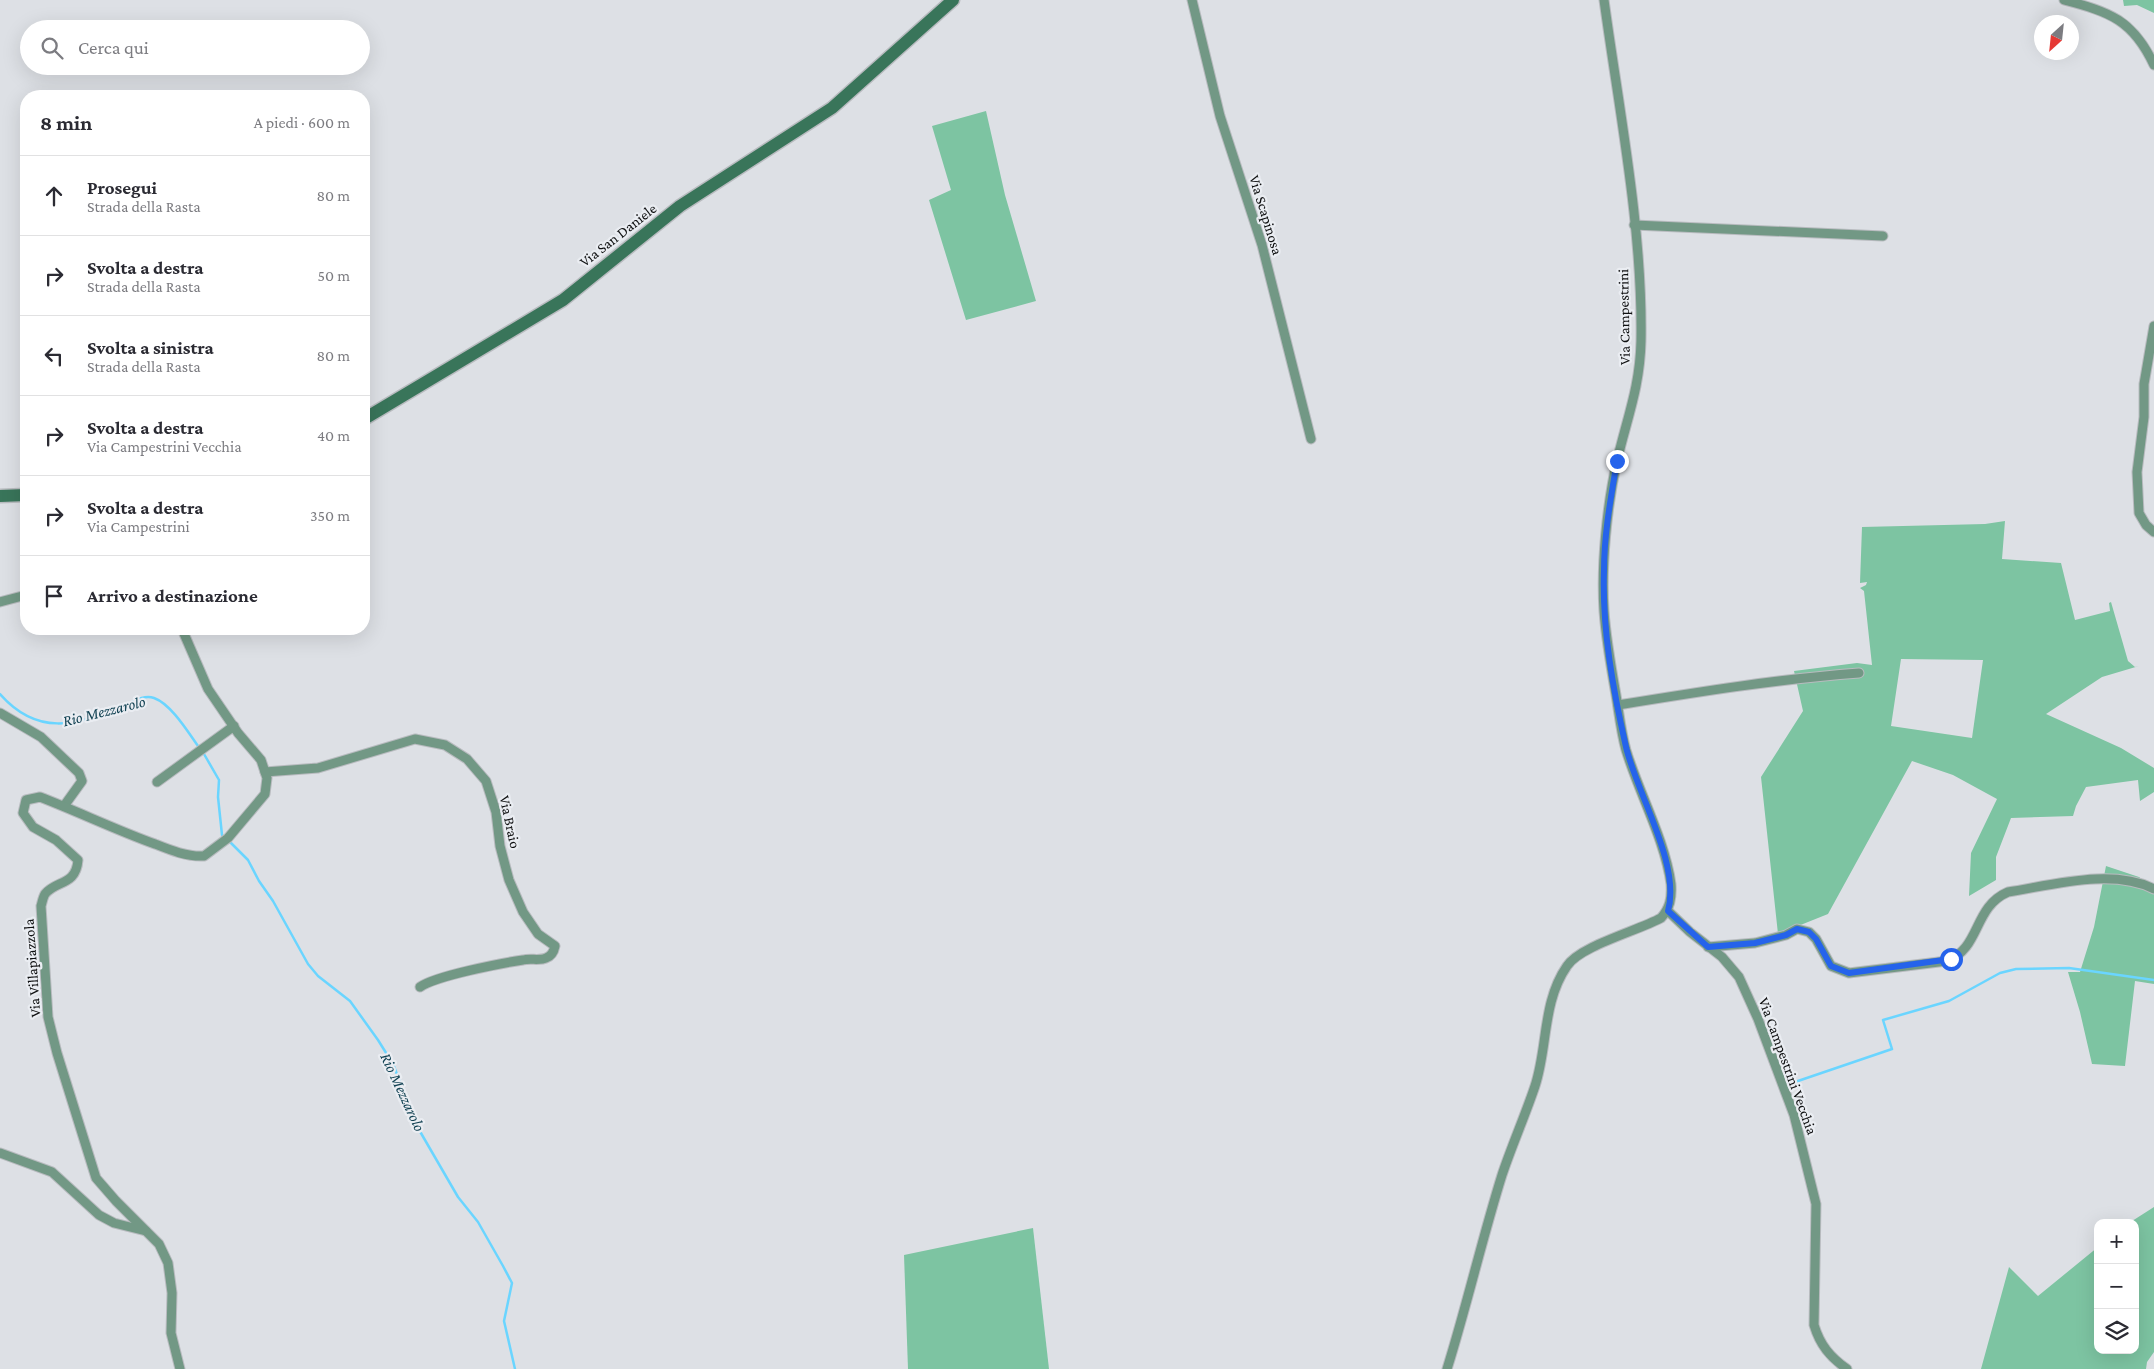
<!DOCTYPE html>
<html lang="it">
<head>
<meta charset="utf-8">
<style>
	:root { --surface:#fff; --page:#f2f2f3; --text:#2b2b33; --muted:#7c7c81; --line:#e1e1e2 }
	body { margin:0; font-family:"Crimson Pro",serif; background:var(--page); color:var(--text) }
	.controls { position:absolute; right:15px; bottom:15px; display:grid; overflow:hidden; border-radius:10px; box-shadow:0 5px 20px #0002 }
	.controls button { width:45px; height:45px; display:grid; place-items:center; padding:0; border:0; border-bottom:1px solid var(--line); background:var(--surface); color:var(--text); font:25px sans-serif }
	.compass { position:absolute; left:2034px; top:15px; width:45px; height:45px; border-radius:50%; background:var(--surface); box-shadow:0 5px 20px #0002; rotate:207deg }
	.stop { position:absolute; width:15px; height:15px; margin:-11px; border:4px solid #2563eb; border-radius:50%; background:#fff }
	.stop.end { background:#2563eb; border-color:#fff; box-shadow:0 1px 5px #0008 }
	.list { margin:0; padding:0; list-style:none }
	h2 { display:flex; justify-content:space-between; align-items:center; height:65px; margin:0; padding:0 20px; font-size:21px }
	h2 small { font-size:16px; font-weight:400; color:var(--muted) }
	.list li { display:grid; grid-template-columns:32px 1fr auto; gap:15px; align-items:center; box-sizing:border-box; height:80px; padding:0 20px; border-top:1px solid var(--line) }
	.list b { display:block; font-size:19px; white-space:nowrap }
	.list p { margin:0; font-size:16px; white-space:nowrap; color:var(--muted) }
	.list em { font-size:16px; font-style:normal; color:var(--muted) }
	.icon { flex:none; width:28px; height:28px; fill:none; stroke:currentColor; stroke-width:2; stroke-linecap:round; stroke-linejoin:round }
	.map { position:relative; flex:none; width:2154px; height:1369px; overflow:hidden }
	.search { position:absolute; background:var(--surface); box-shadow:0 5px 20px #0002; left:20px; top:20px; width:350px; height:55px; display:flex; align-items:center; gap:12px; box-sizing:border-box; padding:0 18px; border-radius:28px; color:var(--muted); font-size:19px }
	.panel { position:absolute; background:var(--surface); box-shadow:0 5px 20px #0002; left:20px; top:90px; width:350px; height:545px; border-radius:20px }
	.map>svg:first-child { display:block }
</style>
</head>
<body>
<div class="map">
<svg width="2154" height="1369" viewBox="0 0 2154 1369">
	<rect width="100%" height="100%" fill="#dde0e5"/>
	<g fill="#7dc4a2" fill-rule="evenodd">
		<polygon points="2123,0 2154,0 2154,13 2137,5 2124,6"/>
		<polygon points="986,111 1005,195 1036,301 966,320 929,200 951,190 932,126"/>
		<path d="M2005,521L2002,559L2061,563L2075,620L2110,611L2109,603L2111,602L2128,661L2135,667L2139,666L2102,677L2046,714L2121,748L2154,768V792L2140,801L2138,780L2086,787L2076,806L2073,816L2011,818L1996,857V880L1969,896L1971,853L1997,799L1953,775L1912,761L1828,914L1778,934L1761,777L1803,711L1794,671L1857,663L1872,665L1864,591L1860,588L1866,585L1867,582L1860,583L1862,527L1985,524ZM1901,659L1983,660L1972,738L1891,726Z"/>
		<polygon points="2106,866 2139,877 2154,887 2154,984 2135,981 2125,1066 2092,1064 2080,1012 2068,972 2080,972 2094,927"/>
		<polygon points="2154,1207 2154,1352 2147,1362 2146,1369 1981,1369 2009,1267 2038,1296 2098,1247 2098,1350 2135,1350 2135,1223 2129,1223"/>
		<polygon points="1033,1228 1049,1369 908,1369 904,1255"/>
	</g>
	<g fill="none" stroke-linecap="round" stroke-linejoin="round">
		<g stroke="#6ad5ff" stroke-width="2.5">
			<path d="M0,694C37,736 75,726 122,707C132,703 143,694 154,698C171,704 188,732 198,746"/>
			<polyline points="204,754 219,780 218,797 222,835"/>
			<polyline points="229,841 248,860 259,881 273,901 308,964 318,976 350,1001 378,1040 393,1064 418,1128 458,1197 478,1222 503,1266 512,1283 504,1321 515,1369"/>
			<polyline points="1795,1082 1892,1049 1883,1020 1949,1001 2000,973 2016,969 2069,968 2154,980"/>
		</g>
		<g stroke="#b8bbbf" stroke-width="11">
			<g id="street">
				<polyline points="1192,0 1220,116 1262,245 1311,439"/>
				<path d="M2064,0C2110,12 2133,20 2154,65"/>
				<polyline points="1634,225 1883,236"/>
				<polyline points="2154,326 2144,384 2144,417 2137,472 2139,513 2146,525 2154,532"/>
				<polyline points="0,602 26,595"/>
				<path d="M1618,705C1698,692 1778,679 1859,673"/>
				<polyline points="0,713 41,737 79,773 82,781 64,806"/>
				<path d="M265,772L318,768L415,739L445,745L467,759L486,781L496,812L500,846L509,880L523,912L538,934L555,946C554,951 552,956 546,958C540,961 530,958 523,960C502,963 435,976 420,987"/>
				<polyline points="157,782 234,726"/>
				<path d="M1668,911L1690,932L1722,957L1739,977L1758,1019L1794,1115L1816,1204L1814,1325C1820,1345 1830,1357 1847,1369"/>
				<path d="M1708,947L1755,943L1786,935L1797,929L1809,932L1816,939L1831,966L1849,973L1947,961C1981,948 1973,907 2008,892C2053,885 2112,868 2154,889"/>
				<polyline points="0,1153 52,1172 99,1215 114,1223 146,1231"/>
				<path d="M180,1369L171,1333L172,1293L168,1263L159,1244L116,1201L96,1178L57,1053L48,1017L41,906C42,903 43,897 45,894C56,880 76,886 78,860L56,840L33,827L23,813L26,800L40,797C79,812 116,830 155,844C170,850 187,857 204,856L228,838L265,794L267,778L261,760L238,733L208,689L182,629"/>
				<path d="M1447,1369C1467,1305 1482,1239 1502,1175C1512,1145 1525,1116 1535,1086C1548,1047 1542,1002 1567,966C1580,946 1637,931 1661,918C1670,908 1672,898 1671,884C1665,840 1639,793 1626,750C1621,732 1619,713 1616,695C1611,667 1606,639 1604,611C1601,565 1607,505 1617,461C1627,418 1640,387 1641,341C1643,230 1619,110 1604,0"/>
			</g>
		</g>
		<g stroke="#b8bbbf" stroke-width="15">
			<g id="secondary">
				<polyline points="364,419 563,300 680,206 832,108 953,0"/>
				<polyline points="0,496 26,495"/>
			</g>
		</g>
		<use href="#street" stroke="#729885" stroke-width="9"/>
		<use href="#secondary" stroke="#39755a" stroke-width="12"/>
	</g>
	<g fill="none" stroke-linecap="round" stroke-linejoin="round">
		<path stroke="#2563eb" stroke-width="6" d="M1617,461C1611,497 1604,534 1604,571C1602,629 1613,690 1626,747C1637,794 1681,864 1668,911L1708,947L1755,943L1786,935L1797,929L1809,932L1816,939L1831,966L1849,973L1951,959"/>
	</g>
	<g text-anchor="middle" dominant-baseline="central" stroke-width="4.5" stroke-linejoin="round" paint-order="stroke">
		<g font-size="15" fill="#0f1011" stroke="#eaedf2">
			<text transform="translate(1266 215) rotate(73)">Via Scapinosa</text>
			<text transform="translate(618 235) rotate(-38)">Via San Daniele</text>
			<text transform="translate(1624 317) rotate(-91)">Via Campestrini</text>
			<text transform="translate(510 822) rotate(78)">Via Braio</text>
			<text transform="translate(32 968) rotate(-94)">Via Villapiazzola</text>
			<text transform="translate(1788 1066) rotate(70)">Via Campestrini Vecchia</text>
		</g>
		<g font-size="16" font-style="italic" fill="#124253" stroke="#eaedf2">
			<text transform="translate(104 711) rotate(-14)">Rio Mezzarolo</text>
			<text transform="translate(403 1092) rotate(65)">Rio Mezzarolo</text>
		</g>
	</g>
</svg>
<div class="controls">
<button>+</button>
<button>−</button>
<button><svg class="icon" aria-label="layers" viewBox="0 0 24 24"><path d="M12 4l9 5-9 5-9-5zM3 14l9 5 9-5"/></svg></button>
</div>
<svg class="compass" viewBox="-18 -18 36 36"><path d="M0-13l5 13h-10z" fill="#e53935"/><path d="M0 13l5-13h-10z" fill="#7c7c81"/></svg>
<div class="stop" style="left:1951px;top:959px"></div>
<div class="stop end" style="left:1617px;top:461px"></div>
<div class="search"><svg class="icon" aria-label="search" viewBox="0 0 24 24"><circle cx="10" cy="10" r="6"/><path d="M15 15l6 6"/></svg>Cerca qui</div>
<section class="panel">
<h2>8 min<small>A piedi · 600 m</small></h2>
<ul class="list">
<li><svg class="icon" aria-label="ahead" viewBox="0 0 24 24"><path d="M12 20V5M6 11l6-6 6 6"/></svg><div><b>Prosegui</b><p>Strada della Rasta</p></div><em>80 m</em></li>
<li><svg class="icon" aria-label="right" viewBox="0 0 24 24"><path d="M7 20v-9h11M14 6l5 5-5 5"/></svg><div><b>Svolta a destra</b><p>Strada della Rasta</p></div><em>50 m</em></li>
<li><svg class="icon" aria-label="left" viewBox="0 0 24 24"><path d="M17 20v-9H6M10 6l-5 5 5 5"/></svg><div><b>Svolta a sinistra</b><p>Strada della Rasta</p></div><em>80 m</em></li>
<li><svg class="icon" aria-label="right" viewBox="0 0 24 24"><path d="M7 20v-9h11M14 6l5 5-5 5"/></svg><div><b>Svolta a destra</b><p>Via Campestrini Vecchia</p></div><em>40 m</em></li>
<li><svg class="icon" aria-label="right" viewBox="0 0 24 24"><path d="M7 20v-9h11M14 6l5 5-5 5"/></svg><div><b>Svolta a destra</b><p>Via Campestrini</p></div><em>350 m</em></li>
<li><svg class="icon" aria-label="arrive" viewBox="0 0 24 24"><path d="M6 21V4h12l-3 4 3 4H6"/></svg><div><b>Arrivo a destinazione</b></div></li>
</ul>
</section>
</div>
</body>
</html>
